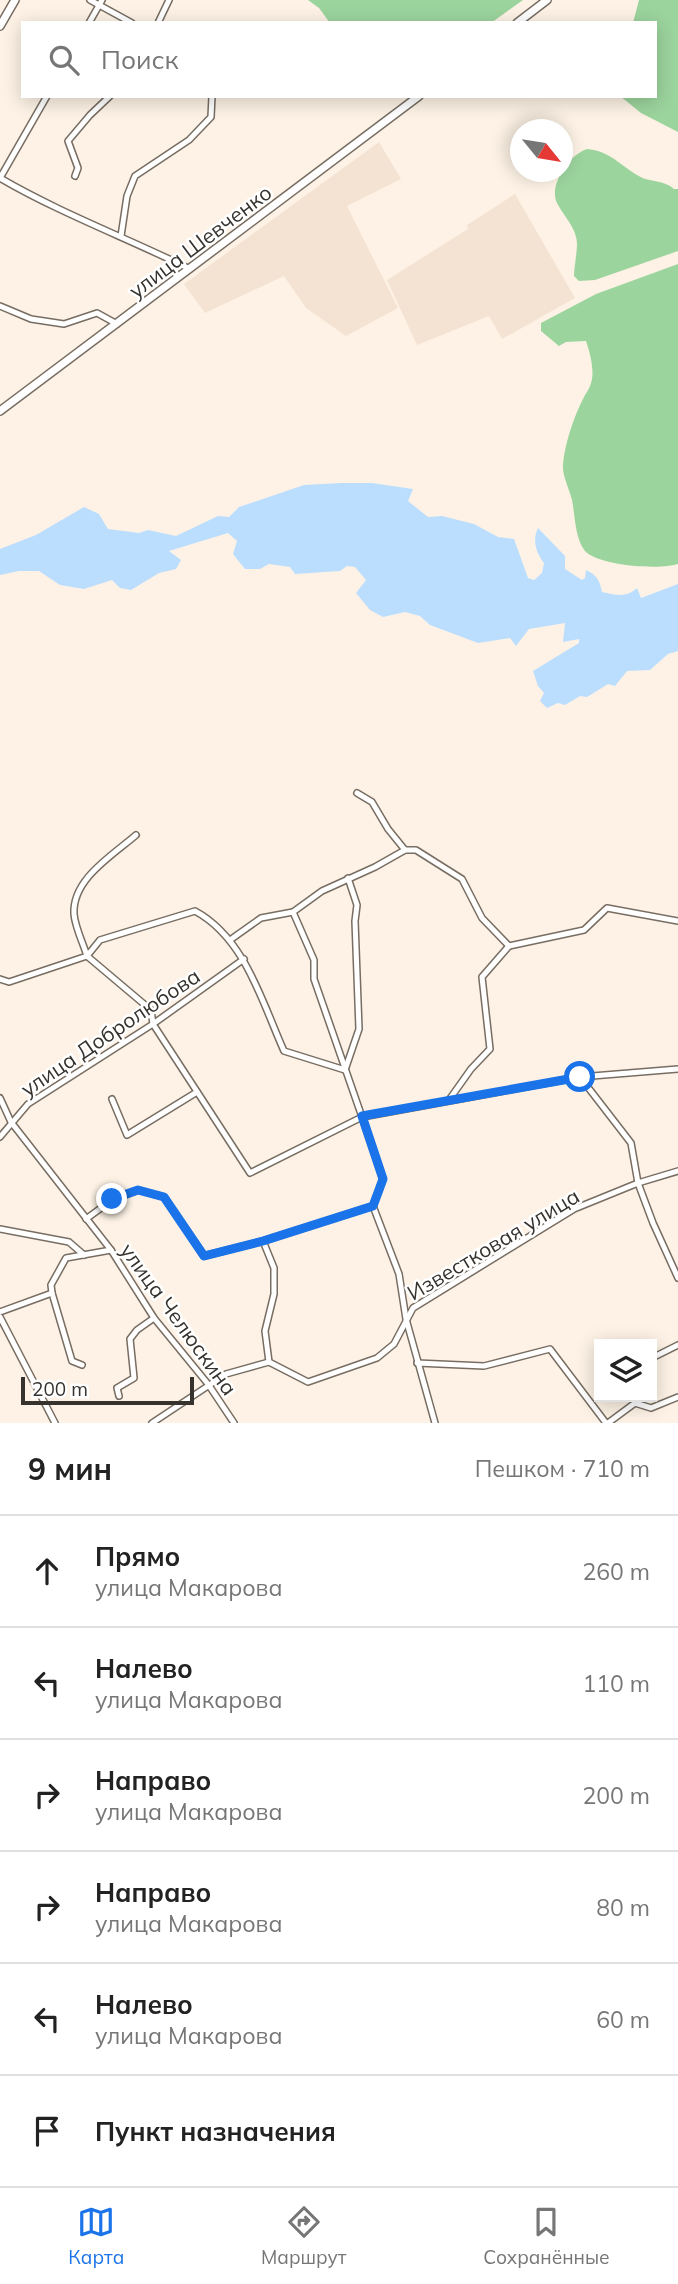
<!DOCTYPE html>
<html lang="ru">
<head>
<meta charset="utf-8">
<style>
	:root { --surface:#fff; --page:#f2f2f2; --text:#222; --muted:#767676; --line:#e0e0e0; --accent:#1a73e8 }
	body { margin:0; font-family:Mulish,sans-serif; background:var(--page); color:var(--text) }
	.controls { position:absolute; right:21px; bottom:21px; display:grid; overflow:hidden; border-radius:0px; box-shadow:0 4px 18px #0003 }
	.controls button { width:63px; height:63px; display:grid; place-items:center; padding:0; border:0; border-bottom:2px solid var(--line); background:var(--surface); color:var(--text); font:35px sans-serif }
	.compass { position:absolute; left:510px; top:119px; width:63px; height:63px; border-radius:50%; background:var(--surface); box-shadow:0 4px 18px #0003; rotate:120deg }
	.scale { position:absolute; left:21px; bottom:18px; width:173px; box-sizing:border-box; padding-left:7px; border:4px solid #36322d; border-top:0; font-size:19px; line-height:24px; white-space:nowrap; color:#36322d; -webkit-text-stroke:5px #fff; paint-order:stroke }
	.stop { position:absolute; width:21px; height:21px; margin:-16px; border:5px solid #1a73e8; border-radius:50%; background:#fff }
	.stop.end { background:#1a73e8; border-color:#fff; box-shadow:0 2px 7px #0008 }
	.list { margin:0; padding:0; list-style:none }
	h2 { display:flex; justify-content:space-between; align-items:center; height:91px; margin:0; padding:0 28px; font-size:30px }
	h2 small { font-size:23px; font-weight:400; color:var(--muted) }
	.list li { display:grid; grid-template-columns:46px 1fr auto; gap:21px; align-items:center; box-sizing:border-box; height:112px; padding:0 28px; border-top:2px solid var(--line) }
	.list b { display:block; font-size:26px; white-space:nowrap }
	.list p { margin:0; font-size:23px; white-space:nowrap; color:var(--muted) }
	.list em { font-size:23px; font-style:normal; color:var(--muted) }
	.icon { flex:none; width:38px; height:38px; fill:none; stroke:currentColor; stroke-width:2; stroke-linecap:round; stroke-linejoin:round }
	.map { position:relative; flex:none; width:678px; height:1423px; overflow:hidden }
	.search { position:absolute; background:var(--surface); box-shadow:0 4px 18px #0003; left:21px; right:21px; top:21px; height:77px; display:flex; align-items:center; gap:18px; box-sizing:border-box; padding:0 24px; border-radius:0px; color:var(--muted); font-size:26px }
	.sheet { height:763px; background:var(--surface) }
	nav { display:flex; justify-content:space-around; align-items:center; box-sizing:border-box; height:98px; border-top:2px solid var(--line); background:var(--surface); font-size:19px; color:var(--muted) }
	nav a { display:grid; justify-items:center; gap:4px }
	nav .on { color:var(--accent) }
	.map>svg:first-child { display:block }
</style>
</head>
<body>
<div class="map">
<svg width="678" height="1423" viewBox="0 0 678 1423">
	<rect width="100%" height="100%" fill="#fdf2e5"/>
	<g fill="#f4e3d2">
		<polygon points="379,142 401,179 347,206 398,308 346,336 306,308 284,276 205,313 184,284"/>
		<polygon points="515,194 575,298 502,339 489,316 417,345 387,280 468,229 467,225"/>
	</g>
	<g fill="#9cd49d">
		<polygon points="308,0 523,0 491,23 330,23 319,8"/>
		<polygon points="639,0 678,0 678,132 641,113 620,96 655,96 655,23 633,23"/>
		<path d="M587,149C610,151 620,165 637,175C649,183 663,179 674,189H678V251L595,280L579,281L574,276C574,264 579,246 576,237C573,224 563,215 557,203C548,185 570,154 587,149Z"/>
		<path d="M678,264V564C659,570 599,566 585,551C575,539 575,515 572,500C569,488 562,476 563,464C565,443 574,416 584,397C586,393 590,388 591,383C595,371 590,353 586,341L566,342L559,346L541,331V323L596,294Z"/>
	</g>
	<path fill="#bbdefe" d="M341,483H372L413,489L408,501L428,517L442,516L474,524L498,537L514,539L528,578L534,580L542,573L544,563C536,553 532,540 538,528L565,556V569L582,580L585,578L586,570C597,575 600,581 602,592C616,595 626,598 637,588L641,598L678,584V651L668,654L650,670L627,671L615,686L608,684L587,697L580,696L565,705L558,703L547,708L540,701L544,693L538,686L533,671L579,643V639L563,642L565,623L529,629L516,646L510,638L478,643L430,625L420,616L405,612L383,617L370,610L356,593L366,580L355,567L347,566L340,571L295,574L290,567L269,564L260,569H245L233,554L237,541L228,533L169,551L181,560L176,569L159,573L131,590L120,588L112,580L84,589L60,585L39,571H19L0,575V549L36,535L84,507L99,514L108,529L139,533L148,530L176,536L218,516L229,517L239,507L304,485Z"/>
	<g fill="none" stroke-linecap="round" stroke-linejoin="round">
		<g stroke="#776d62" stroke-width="8">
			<g id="minor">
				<polyline points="90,0 132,23"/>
				<polyline points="89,23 102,0"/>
				<polyline points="158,23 169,0"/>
				<polyline points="75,176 78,168 68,141 90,115 110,96"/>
				<path d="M0,178C60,213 127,238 190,269"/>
				<polyline points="0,178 47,96"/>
				<polyline points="121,236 127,196 135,176 189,140 211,117 212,96"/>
				<polyline points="0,306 31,319 64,324 97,313 117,324"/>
				<polyline points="357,793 372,802 388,829 405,850"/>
				<polyline points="230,940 261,918 293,912 322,891 375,867 405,850 416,850 462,879 482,918 509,946 584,930 607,908 678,921"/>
				<polyline points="87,956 151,1010 153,1024 250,1173 362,1117 314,979 314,960 293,912"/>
				<path d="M87,956L100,940L195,911C245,938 262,1002 284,1051L345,1070L359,1029L355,921L357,905L348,878"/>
				<path d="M87,956C83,943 75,927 74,914C72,879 113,855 136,835"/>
				<polyline points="0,979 9,982 87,956"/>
				<polyline points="580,1077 631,1143 638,1183 653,1223 678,1278"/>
				<polyline points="0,1098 11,1122 111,1250 154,1318 208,1384 234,1423"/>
				<polyline points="112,1099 127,1135 197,1092"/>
				<polyline points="449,1100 471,1069 490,1049 482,977 509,946"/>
				<polyline points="0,1137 28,1104 153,1024 244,959"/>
				<polyline points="373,1206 383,1179 362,1117 580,1077 678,1069"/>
				<polyline points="373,1206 399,1274 406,1319 435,1423"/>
				<polyline points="86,1219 112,1200 138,1190 164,1197 204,1256 263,1241 373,1206"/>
				<polyline points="0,1229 69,1242 84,1255"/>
				<polyline points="263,1241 274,1268 274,1294 265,1331 269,1362 308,1382 377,1358 394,1344 413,1308 574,1209 638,1183 678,1171"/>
				<polyline points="52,1293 72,1361 82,1365"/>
				<polyline points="0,1312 52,1293 51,1285 66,1258 111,1250"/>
				<polyline points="0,1317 55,1423"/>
				<polyline points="652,1358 678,1345"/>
				<polyline points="417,1363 484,1366 550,1349 606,1423"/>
				<polyline points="119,1396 117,1388 134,1378 130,1339 137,1330 154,1318"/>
				<polyline points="152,1423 226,1374 269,1362"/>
				<polyline points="608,1423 635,1403 651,1408 678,1397"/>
			</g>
		</g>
		<g stroke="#776d62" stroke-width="10">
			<g id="tertiary">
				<polyline points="517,23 547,0"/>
				<polyline points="0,26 15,0"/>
				<polyline points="0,411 419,96"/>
			</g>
		</g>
		<use href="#minor" stroke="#fff" stroke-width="5"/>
		<use href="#tertiary" stroke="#fff" stroke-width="7"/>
	</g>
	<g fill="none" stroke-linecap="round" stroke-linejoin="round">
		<polyline stroke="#1a73e8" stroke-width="9" points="112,1199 138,1190 164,1197 204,1256 263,1241 373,1206 383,1179 362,1116 580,1077"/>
	</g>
	<g text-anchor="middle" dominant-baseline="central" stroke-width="5" stroke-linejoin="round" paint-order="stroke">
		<g font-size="21" fill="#36322d" stroke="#fff">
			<text transform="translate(200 241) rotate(-37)">улица Шевченко</text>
			<text transform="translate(110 1032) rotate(-34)">улица Добролюбова</text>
			<text transform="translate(493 1244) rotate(-31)">Известковая улица</text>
			<text transform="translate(179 1319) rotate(54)">улица Челюскина</text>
		</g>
	</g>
</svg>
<div class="controls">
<button><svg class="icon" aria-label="layers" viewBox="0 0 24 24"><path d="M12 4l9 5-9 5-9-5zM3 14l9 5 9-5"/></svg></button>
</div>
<svg class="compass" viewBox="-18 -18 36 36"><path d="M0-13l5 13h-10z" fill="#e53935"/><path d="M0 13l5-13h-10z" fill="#767676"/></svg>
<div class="scale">200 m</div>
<div class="stop" style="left:580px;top:1077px"></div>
<div class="stop end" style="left:112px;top:1199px"></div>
<div class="search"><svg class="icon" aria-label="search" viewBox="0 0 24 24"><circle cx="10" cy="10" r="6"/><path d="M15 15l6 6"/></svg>Поиск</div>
</div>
<section class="sheet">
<h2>9 мин<small>Пешком · 710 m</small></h2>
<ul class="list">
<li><svg class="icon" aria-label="ahead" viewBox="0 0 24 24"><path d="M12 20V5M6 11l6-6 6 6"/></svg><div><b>Прямо</b><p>улица Макарова</p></div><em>260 m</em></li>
<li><svg class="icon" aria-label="left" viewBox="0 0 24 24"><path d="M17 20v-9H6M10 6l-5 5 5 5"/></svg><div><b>Налево</b><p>улица Макарова</p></div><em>110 m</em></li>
<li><svg class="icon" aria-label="right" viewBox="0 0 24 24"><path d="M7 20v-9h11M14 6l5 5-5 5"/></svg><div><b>Направо</b><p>улица Макарова</p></div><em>200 m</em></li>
<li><svg class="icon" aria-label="right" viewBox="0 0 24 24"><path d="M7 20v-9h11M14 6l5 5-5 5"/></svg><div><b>Направо</b><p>улица Макарова</p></div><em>80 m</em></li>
<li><svg class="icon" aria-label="left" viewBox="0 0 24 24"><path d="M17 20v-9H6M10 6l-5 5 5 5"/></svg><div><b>Налево</b><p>улица Макарова</p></div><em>60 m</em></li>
<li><svg class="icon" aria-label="arrive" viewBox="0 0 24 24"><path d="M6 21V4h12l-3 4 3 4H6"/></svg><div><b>Пункт назначения</b></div></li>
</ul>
</section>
<nav>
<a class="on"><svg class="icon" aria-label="map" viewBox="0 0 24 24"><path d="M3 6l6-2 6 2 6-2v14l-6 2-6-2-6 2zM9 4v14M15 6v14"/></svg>Карта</a>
<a><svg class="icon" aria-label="directions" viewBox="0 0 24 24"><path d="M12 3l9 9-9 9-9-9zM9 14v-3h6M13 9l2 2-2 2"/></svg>Маршрут</a>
<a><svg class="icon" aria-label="saved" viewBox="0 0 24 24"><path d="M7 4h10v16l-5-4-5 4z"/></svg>Сохранённые</a>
</nav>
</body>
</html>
